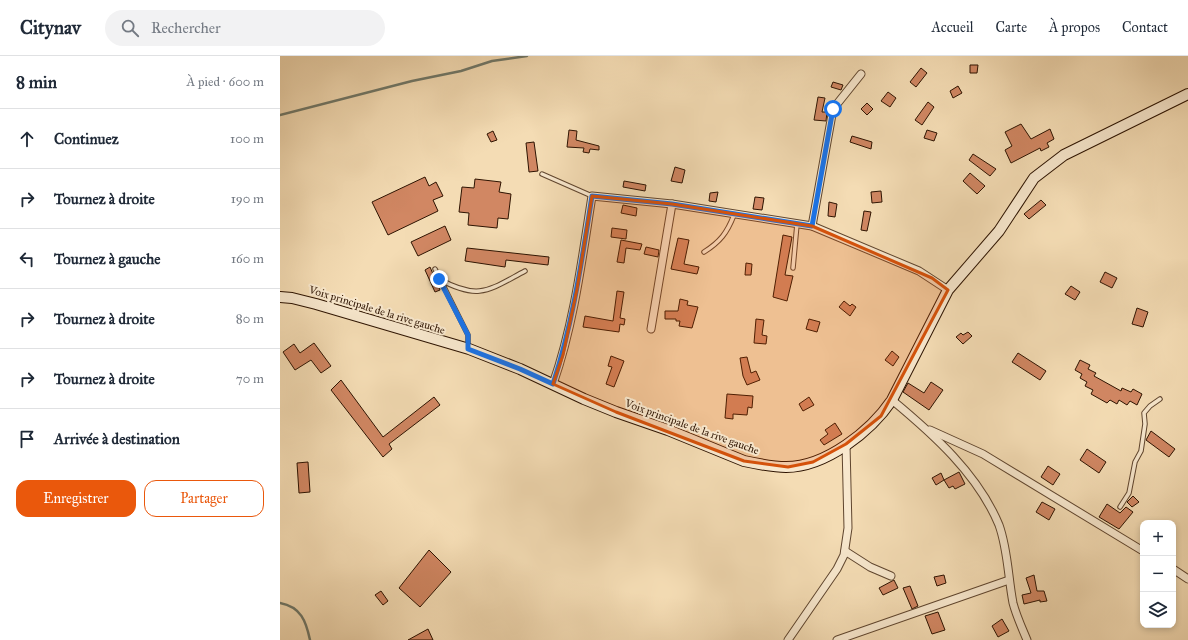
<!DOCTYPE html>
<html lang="fr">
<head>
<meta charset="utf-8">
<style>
	:root { --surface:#fff; --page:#f2f2f3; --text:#1f2937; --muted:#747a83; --line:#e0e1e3; --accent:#ea580c }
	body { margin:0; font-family:"IM FELL Great Primer",serif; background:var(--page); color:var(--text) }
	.controls { position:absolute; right:12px; bottom:12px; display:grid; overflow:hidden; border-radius:8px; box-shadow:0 2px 6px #0003 }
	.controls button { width:36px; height:36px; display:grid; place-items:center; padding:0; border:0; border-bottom:1px solid var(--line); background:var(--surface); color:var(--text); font:20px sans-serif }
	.stop { position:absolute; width:12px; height:12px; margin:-9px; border:3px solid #1a73e8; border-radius:50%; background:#fff }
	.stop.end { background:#1a73e8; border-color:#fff; box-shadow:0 1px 4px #0008 }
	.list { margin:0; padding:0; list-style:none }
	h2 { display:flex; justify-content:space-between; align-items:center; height:52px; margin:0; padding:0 16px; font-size:17px }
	h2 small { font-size:13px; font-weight:400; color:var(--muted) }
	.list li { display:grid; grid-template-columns:26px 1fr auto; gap:12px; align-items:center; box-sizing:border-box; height:60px; padding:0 16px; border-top:1px solid var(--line) }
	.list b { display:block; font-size:15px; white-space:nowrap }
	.list em { font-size:13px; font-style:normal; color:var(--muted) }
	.actions { display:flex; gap:8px; padding:12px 16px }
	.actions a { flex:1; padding:9px 0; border:1px solid var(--accent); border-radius:12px; text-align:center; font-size:14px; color:var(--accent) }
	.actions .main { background:var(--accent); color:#fff }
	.icon { flex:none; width:22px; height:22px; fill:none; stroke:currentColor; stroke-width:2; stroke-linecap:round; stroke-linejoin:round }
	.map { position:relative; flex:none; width:908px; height:584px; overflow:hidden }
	header { display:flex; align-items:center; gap:24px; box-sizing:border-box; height:56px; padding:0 20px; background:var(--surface); border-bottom:1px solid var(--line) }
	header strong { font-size:19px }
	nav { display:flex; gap:22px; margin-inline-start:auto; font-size:14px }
	.search { width:280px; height:36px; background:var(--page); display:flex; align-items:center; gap:10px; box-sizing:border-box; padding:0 14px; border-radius:22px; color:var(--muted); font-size:15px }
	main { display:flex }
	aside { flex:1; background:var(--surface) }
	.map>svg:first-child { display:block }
</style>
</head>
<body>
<header>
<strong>Citynav</strong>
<div class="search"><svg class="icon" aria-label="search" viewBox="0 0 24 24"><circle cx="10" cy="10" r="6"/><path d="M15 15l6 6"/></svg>Rechercher</div>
<nav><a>Accueil</a><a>Carte</a><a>À propos</a><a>Contact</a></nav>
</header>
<main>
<aside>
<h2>8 min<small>À pied · 600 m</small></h2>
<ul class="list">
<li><svg class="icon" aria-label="ahead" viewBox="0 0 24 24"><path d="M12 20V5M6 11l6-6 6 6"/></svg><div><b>Continuez</b></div><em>100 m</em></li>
<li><svg class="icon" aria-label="right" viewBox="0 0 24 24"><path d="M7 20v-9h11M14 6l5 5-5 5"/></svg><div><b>Tournez à droite</b></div><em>190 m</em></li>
<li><svg class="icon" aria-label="left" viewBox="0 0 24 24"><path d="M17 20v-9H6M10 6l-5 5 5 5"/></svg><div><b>Tournez à gauche</b></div><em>160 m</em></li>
<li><svg class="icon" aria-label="right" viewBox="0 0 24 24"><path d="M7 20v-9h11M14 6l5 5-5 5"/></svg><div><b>Tournez à droite</b></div><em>80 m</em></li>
<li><svg class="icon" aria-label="right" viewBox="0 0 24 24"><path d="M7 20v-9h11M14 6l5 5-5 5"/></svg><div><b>Tournez à droite</b></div><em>70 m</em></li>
<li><svg class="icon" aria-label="arrive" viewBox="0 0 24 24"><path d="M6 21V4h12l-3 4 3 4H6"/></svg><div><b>Arrivée à destination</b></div></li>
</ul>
<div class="actions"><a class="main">Enregistrer</a><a>Partager</a></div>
</aside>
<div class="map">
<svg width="908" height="584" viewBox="0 0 908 584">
	<rect width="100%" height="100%" fill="#f4dcb4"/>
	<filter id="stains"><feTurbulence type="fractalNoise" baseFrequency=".005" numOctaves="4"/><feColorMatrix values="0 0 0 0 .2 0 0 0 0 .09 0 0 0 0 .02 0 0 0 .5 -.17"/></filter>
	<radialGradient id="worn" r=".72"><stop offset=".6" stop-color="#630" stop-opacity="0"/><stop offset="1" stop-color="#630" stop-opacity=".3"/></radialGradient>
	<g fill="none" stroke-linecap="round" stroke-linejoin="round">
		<g stroke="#707869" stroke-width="2.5">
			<polyline points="0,59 132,25 181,15 212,5 247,0"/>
			<path d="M0,547C21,551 26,565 30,584"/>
		</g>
	</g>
	<g fill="#d18763" stroke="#2d1301">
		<polygon points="690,9 698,9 697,17 690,17"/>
		<polygon points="641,12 647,17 636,31 630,26"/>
		<polygon points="553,26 563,29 561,34 551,31"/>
		<polygon points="678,30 682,37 673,42 670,35"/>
		<polygon points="608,36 616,42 610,51 601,45"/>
		<polygon points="538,41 545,42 542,56 547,56 546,65 534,64"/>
		<polygon points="648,46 654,51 642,69 635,64"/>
		<polygon points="587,47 593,53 587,59 581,53"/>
		<polygon points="741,68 751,83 770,73 774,83 767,87 769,91 761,95 760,92 731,107 725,94 732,90 725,76"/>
		<polygon points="289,74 297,75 296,84 319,90 319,94 310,93 309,97 303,96 304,92 287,91"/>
		<polygon points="647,74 657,77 654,85 644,82"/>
		<polygon points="213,75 217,84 211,86 207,78"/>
		<polygon points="572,80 592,86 591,93 570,86"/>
		<polygon points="254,86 258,115 249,116 246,87"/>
		<polygon points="693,98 716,113 710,120 689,104"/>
		<polygon points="395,111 405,114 402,127 391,125"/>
		<polygon points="690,117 705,130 697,138 683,125"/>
		<polygon points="145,121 149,130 156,126 163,140 153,144 158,155 108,179 92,146"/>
		<polygon points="195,123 221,126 219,136 231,138 228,163 218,162 217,172 188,169 189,157 179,156 182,131 194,132"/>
		<polygon points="344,125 366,129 365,135 343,131"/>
		<polygon points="601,135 602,146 592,147 591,136"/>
		<polygon points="438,136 436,146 429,145 430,137"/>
		<polygon points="475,141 484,142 482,154 473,153"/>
		<polygon points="761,144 766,149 749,163 744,158"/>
		<polygon points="549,146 557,148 555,161 548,160"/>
		<polygon points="343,149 357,152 356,160 341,157"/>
		<polygon points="584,155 591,156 587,175 581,174"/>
		<polygon points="165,170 171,184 138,200 131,186"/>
		<polygon points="332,172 347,174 346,183 331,181"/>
		<polygon points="503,179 512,181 505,219 513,220 507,245 493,241"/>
		<polygon points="398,182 409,184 404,208 419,211 417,218 391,213"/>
		<polygon points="341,184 362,188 360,194 346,192 344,207 337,206"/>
		<polygon points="366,191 379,194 378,201 364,198"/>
		<polygon points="187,192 269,201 268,209 226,204 225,211 185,205"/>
		<polygon points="466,207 472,208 471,219 465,219"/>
		<polygon points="150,211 160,234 155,236 145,214"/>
		<polygon points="825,216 837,222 832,232 820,226"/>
		<polygon points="791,230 800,236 795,244 785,238"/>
		<polygon points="337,235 344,236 340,262 345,263 344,269 340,268 339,276 303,271 305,260 333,265"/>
		<polygon points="400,243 408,245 407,249 418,251 412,272 399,270 400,265 396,265 396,263 385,263 385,255 398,255"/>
		<polygon points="564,245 570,250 572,248 576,251 570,260 559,251"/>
		<polygon points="857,252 868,256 863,271 852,268"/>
		<polygon points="476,263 484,264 482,279 487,280 486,288 474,287"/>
		<polygon points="529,263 540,266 537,276 526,273"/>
		<polygon points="688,276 692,280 683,288 676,281 681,277 683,279"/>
		<polygon points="34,287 51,310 41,317 31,304 15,314 3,296 14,288 20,297"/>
		<polygon points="612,295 619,301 613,310 605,304"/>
		<polygon points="738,297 766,315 760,324 732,306"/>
		<polygon points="331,300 344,305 334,331 326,328 332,311 328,310"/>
		<polygon points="467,301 471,317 476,315 480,324 467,329 463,320 460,302"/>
		<polygon points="800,304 810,309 808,313 816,317 814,320 841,335 842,332 851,336 853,333 862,338 857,349 850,345 847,349 839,344 837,348 830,344 827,347 811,338 813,334 805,330 807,326 800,322 802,318 795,314"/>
		<polygon points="61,324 103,381 154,341 160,349 109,388 112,393 103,401 51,334"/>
		<polygon points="651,326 663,334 649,354 623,336 628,327 644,337"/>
		<polygon points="447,338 473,340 472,352 468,351 467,359 453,358 453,363 445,362"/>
		<polygon points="529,341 534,349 523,355 519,348"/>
		<polygon points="555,367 562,378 544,389 540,384 548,378 545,374"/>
		<polygon points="871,375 895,393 889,401 866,384"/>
		<polygon points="807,393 826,406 819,417 800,404"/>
		<polygon points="28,406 30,436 19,437 17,407"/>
		<polygon points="768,410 780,418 773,429 761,421"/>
		<polygon points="679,416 685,428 675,433 673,430 669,432 664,424 656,429 652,422 661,417 664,424"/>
		<polygon points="853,440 859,446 852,451 847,446"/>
		<polygon points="762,446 775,453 769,464 756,456"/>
		<polygon points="827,448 840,457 846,451 853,456 839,473 819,461"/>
		<polygon points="149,494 171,516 140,551 119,532"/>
		<polygon points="664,519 666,527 657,530 654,521"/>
		<polygon points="754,519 757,535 764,535 767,545 760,546 760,544 744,548 742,539 751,537 746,522"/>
		<polygon points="614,524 618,532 603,539 599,532"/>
		<polygon points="630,530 638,550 632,553 623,532"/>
		<polygon points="101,535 108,545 103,549 95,539"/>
		<polygon points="658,556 665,574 652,578 645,560"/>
		<polygon points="722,563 729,575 718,581 712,570"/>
		<polygon points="148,573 153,584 128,584"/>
	</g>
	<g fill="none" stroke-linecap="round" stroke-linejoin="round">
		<g stroke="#5f452e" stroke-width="5.5">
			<g id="lane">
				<polyline points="262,118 312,140"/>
				<path d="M424,196C440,186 447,177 454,159"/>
				<polyline points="513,212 517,168"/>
				<polyline points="155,213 188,279 188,292"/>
				<path d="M159,223C199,245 209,234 245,215"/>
				<polyline points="840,451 849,437 855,406 861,395 865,368 864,357 870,350 880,343"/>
			</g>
		</g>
		<g stroke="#5f452e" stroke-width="9">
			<g id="street">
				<polyline points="532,170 553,53 581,18"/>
				<polyline points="371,273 392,148"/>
				<path d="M273,328C294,268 302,203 312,140L392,148L532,170L639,215L668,234"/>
				<path d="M612,344C653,378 698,418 719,469C728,494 728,521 733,547C736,559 742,572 747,584"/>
				<polyline points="650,374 703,398 863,495"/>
				<polyline points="565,495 590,511 611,520"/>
				<polyline points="893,513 908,523"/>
				<polyline points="508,584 557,513 564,499 568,472 566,388"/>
				<polyline points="557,584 729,524"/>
			</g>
		</g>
		<g stroke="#2d1301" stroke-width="12">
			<path id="secondary" d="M0,241L12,242L36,248L189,293L240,313L304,343L336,356L388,374L464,405C478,408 492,411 506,411C546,411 591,375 612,344L668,234L719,175L754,122L784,99L908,38"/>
		</g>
		<use href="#lane" stroke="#f8e8ce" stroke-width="3.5"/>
		<use href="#street" stroke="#f8e8ce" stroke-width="7"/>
		<use href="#secondary" stroke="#f8e8ce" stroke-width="10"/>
	</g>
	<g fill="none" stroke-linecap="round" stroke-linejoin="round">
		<path stroke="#1a73e8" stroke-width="5" d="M159,223L188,279V293L240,313L273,328C293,267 302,203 312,140L392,148L532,170L553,53"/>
	</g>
	<path fill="#d5520b" fill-opacity="0.2" stroke="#d5520b" stroke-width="3" stroke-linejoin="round" d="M312,140L392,148L532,170L652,222L668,234L601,360L566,388L533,406L508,411L464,405L336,356L273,328L283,299L297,233Z"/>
	<g text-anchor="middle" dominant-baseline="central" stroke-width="4" stroke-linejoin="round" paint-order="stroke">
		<g font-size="11" fill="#2d1301" stroke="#f8e8ce">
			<text transform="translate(97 254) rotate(17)">Voix principale de la rive gauche</text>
			<text transform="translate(412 371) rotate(20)">Voix principale de la rive gauche</text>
		</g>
	</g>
	<rect width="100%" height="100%" filter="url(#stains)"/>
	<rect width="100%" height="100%" fill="url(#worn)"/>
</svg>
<div class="controls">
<button>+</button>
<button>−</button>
<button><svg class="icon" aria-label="layers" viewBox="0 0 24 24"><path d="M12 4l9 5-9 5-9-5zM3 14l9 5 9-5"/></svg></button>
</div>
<div class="stop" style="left:553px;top:53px"></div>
<div class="stop end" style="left:159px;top:223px"></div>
</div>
</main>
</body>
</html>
